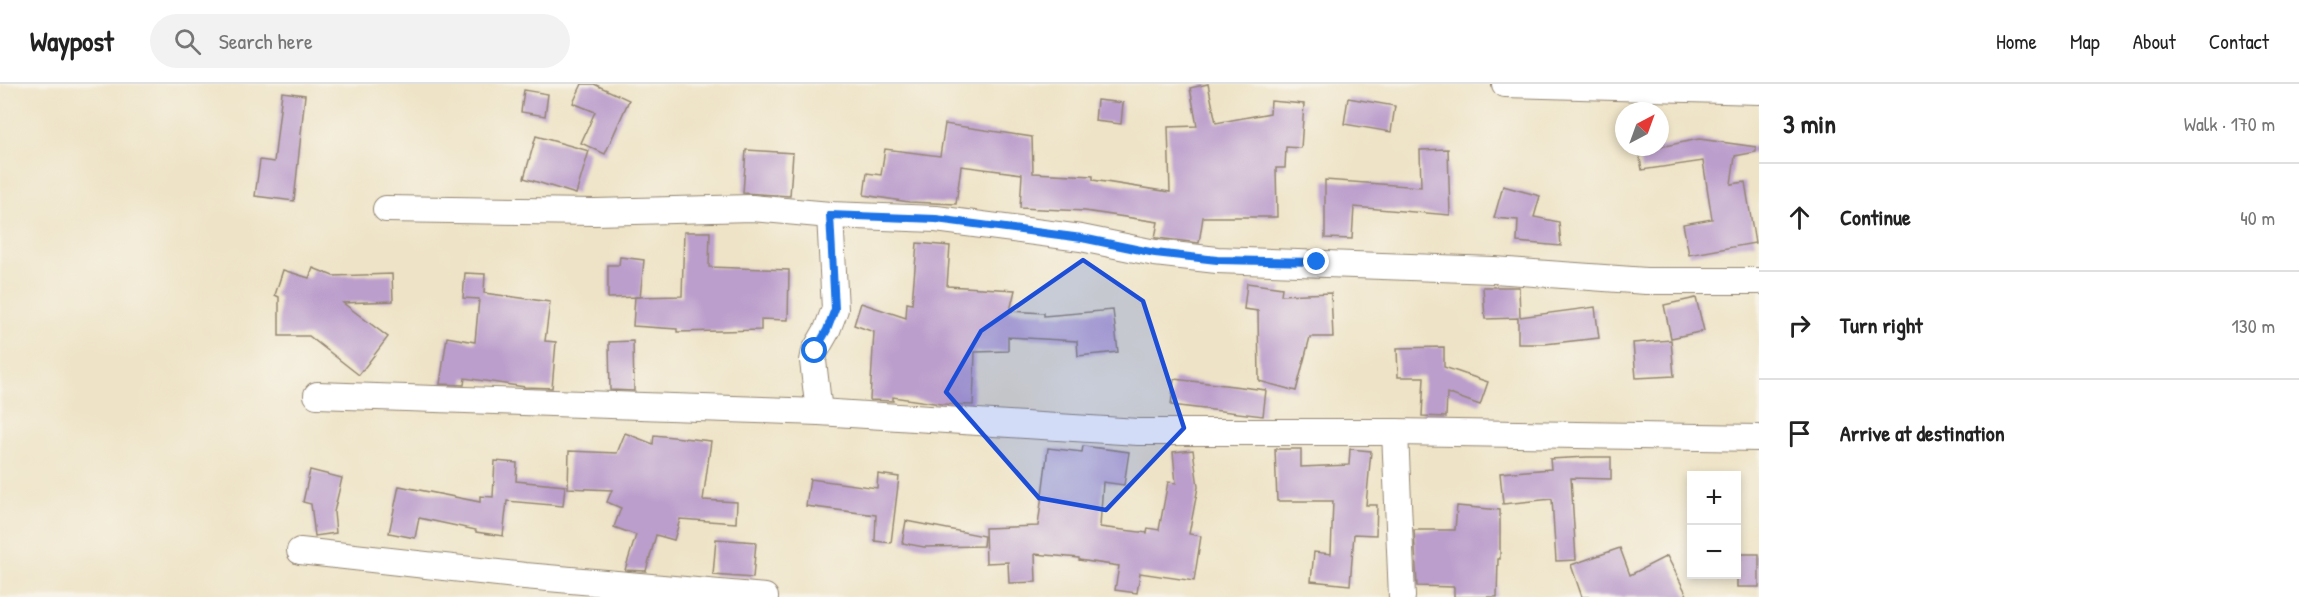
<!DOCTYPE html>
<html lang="en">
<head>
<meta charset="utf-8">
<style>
	:root { --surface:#fff; --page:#f2f2f2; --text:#222; --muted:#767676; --line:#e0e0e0 }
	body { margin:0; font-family:"Patrick Hand",sans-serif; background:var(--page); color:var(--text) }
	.controls { position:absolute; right:18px; bottom:18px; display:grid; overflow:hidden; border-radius:0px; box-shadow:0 3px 9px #0003 }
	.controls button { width:54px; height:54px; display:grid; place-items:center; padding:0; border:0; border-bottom:2px solid var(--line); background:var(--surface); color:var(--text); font:30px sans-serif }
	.compass { position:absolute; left:1615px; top:18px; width:54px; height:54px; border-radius:50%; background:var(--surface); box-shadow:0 3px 9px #0003; rotate:41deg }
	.stop { position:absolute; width:18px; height:18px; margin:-14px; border:4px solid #1a73e8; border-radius:50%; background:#fff }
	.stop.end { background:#1a73e8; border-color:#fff; box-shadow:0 2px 6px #0008 }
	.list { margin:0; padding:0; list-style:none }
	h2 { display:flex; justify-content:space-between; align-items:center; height:78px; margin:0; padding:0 24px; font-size:26px }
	h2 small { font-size:20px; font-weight:400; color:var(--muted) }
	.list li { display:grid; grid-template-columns:39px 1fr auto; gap:18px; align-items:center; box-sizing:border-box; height:108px; padding:0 24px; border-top:2px solid var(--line) }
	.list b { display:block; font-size:22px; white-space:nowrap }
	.list em { font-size:20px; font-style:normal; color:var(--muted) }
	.icon { flex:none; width:33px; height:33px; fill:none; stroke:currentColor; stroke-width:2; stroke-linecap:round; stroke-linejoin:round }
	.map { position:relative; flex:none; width:1759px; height:513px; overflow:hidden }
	header { display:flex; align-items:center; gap:36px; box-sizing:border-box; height:84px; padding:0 30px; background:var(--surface); border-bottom:2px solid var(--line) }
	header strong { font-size:28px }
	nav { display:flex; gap:33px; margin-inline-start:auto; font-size:21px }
	.search { width:420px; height:54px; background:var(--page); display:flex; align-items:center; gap:15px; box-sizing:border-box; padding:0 21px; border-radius:33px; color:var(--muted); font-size:22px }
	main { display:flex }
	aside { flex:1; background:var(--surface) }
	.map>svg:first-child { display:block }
</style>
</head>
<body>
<header>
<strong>Waypost</strong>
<div class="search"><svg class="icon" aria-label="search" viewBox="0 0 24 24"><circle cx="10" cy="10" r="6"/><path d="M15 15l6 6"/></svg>Search here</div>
<nav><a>Home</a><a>Map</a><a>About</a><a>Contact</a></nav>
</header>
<main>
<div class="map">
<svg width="1759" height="513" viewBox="0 0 1759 513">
	<rect width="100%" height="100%" fill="#f7f3e8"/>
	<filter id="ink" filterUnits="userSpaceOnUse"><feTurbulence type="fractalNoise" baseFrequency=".0167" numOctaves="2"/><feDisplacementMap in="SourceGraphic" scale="12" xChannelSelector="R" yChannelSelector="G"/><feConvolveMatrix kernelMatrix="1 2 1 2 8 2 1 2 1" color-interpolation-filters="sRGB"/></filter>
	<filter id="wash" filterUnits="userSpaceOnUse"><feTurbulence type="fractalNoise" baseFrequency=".008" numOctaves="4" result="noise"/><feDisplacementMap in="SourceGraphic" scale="24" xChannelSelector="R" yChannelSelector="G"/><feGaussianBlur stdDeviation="1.35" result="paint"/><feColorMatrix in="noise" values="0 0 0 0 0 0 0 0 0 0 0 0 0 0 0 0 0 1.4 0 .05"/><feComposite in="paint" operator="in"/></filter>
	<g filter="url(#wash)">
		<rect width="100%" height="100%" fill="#eee3c6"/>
		<g id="blocks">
			<g fill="#bb9ecc">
				<polygon points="582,0 594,0 629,16 605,70 581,59 595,28 573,19"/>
				<polygon points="1208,0 1216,39 1270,29 1271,17 1304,20 1301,64 1286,63 1285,84 1276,84 1277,133 1203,133 1199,159 1157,154 1155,154 1158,138 1085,127 1020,124 1022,90 961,82 956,120 909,118 864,111 867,89 881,91 885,65 940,72 945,40 1032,53 1033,89 1093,92 1093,96 1170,108 1168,43 1197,42 1190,4"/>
				<polygon points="524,6 548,10 545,32 521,28"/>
				<polygon points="282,8 305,11 294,117 255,112 260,76 274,78"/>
				<polygon points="1348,14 1395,22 1391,48 1344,40"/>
				<polygon points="1097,16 1123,19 1121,40 1095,37"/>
				<polygon points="536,52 589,67 576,110 524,94"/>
				<polygon points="1699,55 1756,63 1756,68 1735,72 1731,100 1745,98 1755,159 1689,171 1683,140 1712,135 1703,77 1642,86 1638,63 1660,63"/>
				<polygon points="1448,65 1450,131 1354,123 1352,155 1325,154 1325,96 1421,103 1420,66"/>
				<polygon points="746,66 793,69 790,112 743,109"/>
				<polygon points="1503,102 1540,112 1534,133 1559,138 1561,162 1517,158 1518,136 1494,134"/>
				<polygon points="684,148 710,148 709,183 789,186 788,236 761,235 761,246 677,248 677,245 633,242 635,213 682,212"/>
				<polygon points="917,159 950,162 947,202 1015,206 1010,227 1044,229 1044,232 1113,226 1118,268 1078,272 1077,257 1008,253 1008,267 975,268 973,321 941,320 893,313 893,317 870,316 874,248 854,241 861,219 906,234 907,219 912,220"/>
				<polygon points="620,173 644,176 640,213 608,214 608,181 619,181"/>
				<polygon points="313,184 333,192 392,190 393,217 343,219 388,253 359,291 309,252 279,252 279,213 275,211 283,186 309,194"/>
				<polygon points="465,189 485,190 484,209 550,218 545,257 556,258 552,304 525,303 465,294 464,301 440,300 447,253 475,258 479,215 463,214"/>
				<polygon points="1247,199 1282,204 1281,211 1331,209 1333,253 1310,253 1296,307 1259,297 1258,227 1244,225"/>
				<polygon points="1483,203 1519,203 1520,233 1595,223 1599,254 1545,260 1518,260 1518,234 1485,235"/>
				<polygon points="1696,214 1704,247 1671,254 1664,221"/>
				<polygon points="1671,256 1674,292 1636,294 1633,259"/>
				<polygon points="633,257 634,307 610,306 609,258"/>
				<polygon points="1444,263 1444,283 1488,298 1480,321 1447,309 1446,333 1422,332 1424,293 1398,293 1397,264"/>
				<polygon points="1174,295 1266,306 1263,332 1171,321"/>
				<polygon points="625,349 653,360 654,351 711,357 703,416 737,418 736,439 680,435 674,456 656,451 646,487 625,486 636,451 614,443 621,424 607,418 612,406 568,404 569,367 617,369"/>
				<polygon points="1083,362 1129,368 1124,401 1103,398 1100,443 1147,449 1148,444 1159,446 1168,398 1176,399 1173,368 1193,366 1198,403 1189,450 1201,452 1194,497 1140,489 1137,509 1115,506 1119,482 1079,476 1079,474 1035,470 1036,498 1009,499 1008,478 986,479 985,444 1038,442 1048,364 1082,368"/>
				<polygon points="1275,365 1301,365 1301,383 1349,381 1350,365 1371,367 1366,421 1377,421 1376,451 1354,450 1350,501 1311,497 1314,468 1331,470 1333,417 1277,417"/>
				<polygon points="1587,373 1611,373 1611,395 1571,394 1576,476 1556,477 1552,415 1503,420 1500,389 1551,385 1550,375"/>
				<polygon points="495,377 517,379 516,397 565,402 563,422 507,417 503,452 476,448 476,446 419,434 415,454 389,449 399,402 480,418 480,412 493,413"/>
				<polygon points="310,386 342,394 334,428 336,449 315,452 311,420 303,418"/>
				<polygon points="878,390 899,393 891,459 875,457 876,431 806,422 810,395 877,404"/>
				<polygon points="1457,422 1500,426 1500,475 1498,475 1497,513 1454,513 1454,503 1417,502 1414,446 1455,446"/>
				<polygon points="906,437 984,452 983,462 924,463 902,459"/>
				<polygon points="716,455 756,458 753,494 713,491"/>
				<polygon points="1620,464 1630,491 1667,472 1688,513 1582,513 1571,481"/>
				<rect x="1737" y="470" width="22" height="33"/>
			</g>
		</g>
	</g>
	<g filter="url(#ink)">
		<use href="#blocks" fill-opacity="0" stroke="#948672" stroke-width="1.5"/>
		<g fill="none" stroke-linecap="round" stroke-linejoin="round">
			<g stroke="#948672" stroke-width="28">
				<g id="street">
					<polyline points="1505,0 1759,7"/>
					<polyline points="386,125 595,128 752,124 830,131 936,135 1081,154 1155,169 1217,176 1494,186 1646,197 1759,197"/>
					<polyline points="317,311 819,328 1138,348 1395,348 1759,354"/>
					<polyline points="819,328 813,277 815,267 827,246 835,225 830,131"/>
					<polyline points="1395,348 1402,513"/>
					<polyline points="300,467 525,492 765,513"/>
				</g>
			</g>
			<use href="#street" stroke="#fff" stroke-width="26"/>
		</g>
	</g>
	<g fill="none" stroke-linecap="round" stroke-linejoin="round" filter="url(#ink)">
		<polyline stroke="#1a73e8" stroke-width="8" points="815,267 827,246 835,225 830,131 936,135 1082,154 1155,169 1217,176 1317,178"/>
	</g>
	<path fill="#1d4ed8" fill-opacity="0.2" stroke="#1d4ed8" stroke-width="4.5" stroke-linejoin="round" d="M1083,176L1143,217L1184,344L1106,426L1039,414L946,308L981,247Z"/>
</svg>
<div class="controls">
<button>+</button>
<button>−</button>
</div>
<svg class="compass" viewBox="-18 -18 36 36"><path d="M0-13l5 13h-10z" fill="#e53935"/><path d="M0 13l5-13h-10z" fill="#767676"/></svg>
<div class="stop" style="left:815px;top:267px"></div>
<div class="stop end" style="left:1317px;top:178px"></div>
</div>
<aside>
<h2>3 min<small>Walk · 170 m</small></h2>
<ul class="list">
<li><svg class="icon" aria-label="ahead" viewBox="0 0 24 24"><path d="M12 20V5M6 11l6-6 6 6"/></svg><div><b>Continue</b></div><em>40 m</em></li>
<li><svg class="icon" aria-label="right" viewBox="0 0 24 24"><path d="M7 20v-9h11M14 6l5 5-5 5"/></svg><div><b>Turn right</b></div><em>130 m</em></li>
<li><svg class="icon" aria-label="arrive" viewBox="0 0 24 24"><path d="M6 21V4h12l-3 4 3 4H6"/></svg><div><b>Arrive at destination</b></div></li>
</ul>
</aside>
</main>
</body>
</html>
